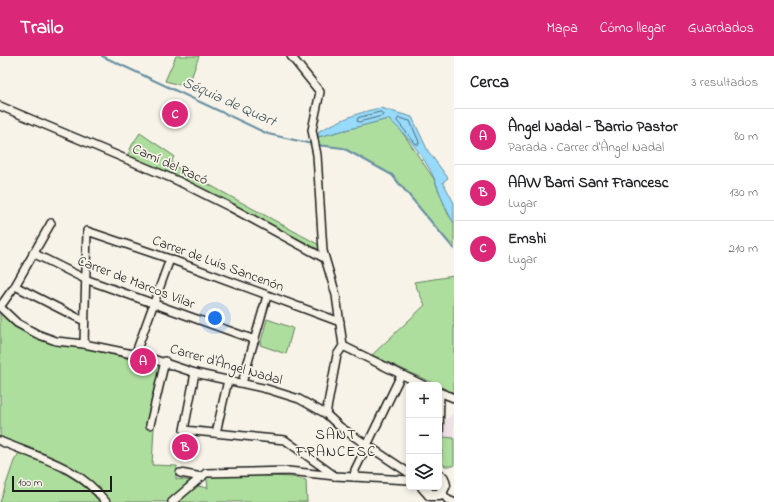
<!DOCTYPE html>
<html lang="es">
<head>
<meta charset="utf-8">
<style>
	:root { --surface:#fff; --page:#f6f6f6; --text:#202124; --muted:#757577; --line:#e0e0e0; --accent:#db2777 }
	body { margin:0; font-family:"Indie Flower",sans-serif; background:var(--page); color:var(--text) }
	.controls { position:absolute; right:12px; bottom:12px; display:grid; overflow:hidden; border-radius:6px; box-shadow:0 2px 6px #0003 }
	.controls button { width:36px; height:36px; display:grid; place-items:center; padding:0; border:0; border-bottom:1px solid var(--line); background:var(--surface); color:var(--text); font:20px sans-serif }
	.scale { position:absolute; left:12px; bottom:10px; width:100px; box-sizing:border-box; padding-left:4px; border:2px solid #1c1c1c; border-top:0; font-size:11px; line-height:14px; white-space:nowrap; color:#1c1c1c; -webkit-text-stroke:3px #f7f3e8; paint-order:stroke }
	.you { position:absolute; left:215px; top:262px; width:14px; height:14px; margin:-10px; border:3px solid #fff; border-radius:50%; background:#1a73e8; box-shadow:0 0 0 6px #1a73e833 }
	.badge { display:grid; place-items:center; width:26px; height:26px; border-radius:50%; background:var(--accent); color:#fff; font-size:13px; font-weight:700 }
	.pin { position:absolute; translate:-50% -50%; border:2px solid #fff; box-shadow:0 1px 4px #0006 }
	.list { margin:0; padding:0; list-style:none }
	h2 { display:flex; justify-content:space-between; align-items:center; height:52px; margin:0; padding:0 16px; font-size:17px }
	h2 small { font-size:13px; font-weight:400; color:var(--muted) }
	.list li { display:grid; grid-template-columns:26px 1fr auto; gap:12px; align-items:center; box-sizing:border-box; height:56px; padding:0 16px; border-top:1px solid var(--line) }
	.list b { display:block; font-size:15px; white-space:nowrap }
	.list p { margin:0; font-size:13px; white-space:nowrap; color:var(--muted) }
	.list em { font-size:13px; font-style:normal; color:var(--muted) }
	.icon { flex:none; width:22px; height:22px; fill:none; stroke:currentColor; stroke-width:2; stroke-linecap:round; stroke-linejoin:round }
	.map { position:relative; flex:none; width:454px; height:446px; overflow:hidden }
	header { display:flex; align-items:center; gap:24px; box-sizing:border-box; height:56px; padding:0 20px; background:var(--accent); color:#fff }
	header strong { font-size:19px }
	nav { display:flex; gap:22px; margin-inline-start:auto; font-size:14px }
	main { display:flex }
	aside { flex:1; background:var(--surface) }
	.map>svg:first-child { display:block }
</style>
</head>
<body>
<header>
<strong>Trailo</strong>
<nav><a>Mapa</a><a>Cómo llegar</a><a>Guardados</a></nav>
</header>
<main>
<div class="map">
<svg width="454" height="446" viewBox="0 0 454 446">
	<rect width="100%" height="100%" fill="#f7f3e8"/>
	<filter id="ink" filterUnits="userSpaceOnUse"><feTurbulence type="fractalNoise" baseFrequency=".025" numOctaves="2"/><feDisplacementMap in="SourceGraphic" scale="8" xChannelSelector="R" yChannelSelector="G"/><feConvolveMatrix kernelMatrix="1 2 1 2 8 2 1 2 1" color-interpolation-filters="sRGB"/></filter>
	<g filter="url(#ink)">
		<polygon fill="#eee1e6" points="454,358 454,382 443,381 443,365"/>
		<g fill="#adde9e" stroke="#647d5d">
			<polygon points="176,0 199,0 188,31 165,25"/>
			<polygon points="388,63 400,73 434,123 448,158 454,167 454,193 392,119 343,92 317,89 318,81"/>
			<polygon points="140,77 174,100 172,105 173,109 323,191 324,202 127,101 132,89"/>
			<polygon points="454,220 454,337 372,299 425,249 414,226"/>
			<path d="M0,253C11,263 21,276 36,282C51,289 67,289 84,292C109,297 133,305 159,309L160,312L154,346L147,371L154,372L152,409L177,410L176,423L194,425L193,429L208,432L206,417L292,421L306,424L307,446H0L14,405L21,394L78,418L57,404L0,383Z"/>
			<polygon points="267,263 293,272 286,298 260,289"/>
			<polygon points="443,381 454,382 454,410 445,410 441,406"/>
		</g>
		<path fill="#97daf9" stroke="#668ea1" d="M381,52L412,61L428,95L448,122L443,126L454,147V167C445,154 440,136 434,122C425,102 405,76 388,63L318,81L319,75C339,65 360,55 381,52Z"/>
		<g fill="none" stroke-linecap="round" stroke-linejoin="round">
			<g stroke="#4d6874" stroke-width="1">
				<polygon points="381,56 383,58 382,60 359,66 357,65 358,62"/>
				<polygon points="399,62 410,65 419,86 419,88 416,88 397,65"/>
			</g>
			<g stroke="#668ea1" stroke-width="2">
				<polyline points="102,0 268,78 312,88"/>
				<polyline points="317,89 343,92 392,119 454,193"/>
			</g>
			<g stroke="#1c1c1c" stroke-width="10">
				<g id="street">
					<polyline points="291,0 320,36 312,74 317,99 323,195 336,239 343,290 337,299 326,358"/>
					<polyline points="0,50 178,125 230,151 324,202"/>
					<polyline points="51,167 15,230 84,265"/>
					<polyline points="33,197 85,223 255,284"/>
					<polyline points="0,251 17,267 37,278 56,285 84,288 147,301 195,317 267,333 299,343 326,358 340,371 409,417"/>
					<polyline points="0,251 12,234"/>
					<polyline points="84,288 87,175 170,203 340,266"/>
					<polyline points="343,290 423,329"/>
					<polyline points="135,299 170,203"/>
					<polyline points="195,317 184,374 285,384 335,420"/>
					<polyline points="242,327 267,240"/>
					<polyline points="439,336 454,342"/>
					<polyline points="150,369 165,305"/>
					<polyline points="216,377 228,324"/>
					<polyline points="439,380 440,337"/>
					<path d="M0,385C40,402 78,410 106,446"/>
					<polyline points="180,417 202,421"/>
					<polyline points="354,421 355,414 401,319"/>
					<polyline points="442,437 448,444 453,446"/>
					<polyline points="172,446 206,417 288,415 335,420 409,424"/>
				</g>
			</g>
			<g stroke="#1c1c1c" stroke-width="13">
				<polyline id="secondary" points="423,431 430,439 440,439 445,429 443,422 439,420"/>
			</g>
			<use href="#street" stroke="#f7f3e8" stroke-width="7"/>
			<use href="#secondary" stroke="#f7f3e8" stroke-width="10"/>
		</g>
	</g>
	<g text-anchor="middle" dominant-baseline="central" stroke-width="3.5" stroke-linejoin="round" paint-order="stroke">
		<g font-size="14" fill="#1c1c1c" stroke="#f7f3e8">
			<text transform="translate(170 109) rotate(24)">Camí del Racó</text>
			<text transform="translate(218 208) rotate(20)">Carrer de Luis Sancenón</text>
			<text transform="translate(136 227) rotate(21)">Carrer de Marcos Vilar</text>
			<text transform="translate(226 309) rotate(16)">Carrer d'Àngel Nadal</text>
		</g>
		<g font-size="15" font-style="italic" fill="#41555e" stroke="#f7f3e8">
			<text transform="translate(229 46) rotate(24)">Séquia de Quart</text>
		</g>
		<g font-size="15" letter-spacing="1" fill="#1c1c1c" stroke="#f7f3e8">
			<text x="336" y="379">SANT<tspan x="336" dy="17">FRANCESC</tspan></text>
		</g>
	</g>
</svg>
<div class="controls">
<button>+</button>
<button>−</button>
<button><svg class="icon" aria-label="layers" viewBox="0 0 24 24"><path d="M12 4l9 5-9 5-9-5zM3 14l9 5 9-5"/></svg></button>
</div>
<div class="scale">100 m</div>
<div class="you"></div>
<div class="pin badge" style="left:143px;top:305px">A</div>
<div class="pin badge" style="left:185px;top:391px">B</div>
<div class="pin badge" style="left:175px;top:58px">C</div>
</div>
<aside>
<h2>Cerca<small>3 resultados</small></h2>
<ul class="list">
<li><span class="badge">A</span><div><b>Àngel Nadal - Barrio Pastor</b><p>Parada · Carrer d'Àngel Nadal</p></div><em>80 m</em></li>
<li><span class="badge">B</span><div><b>AAVV Barri Sant Francesc</b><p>Lugar</p></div><em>130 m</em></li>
<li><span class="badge">C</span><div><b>Emshi</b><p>Lugar</p></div><em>210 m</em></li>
</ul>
</aside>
</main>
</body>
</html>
